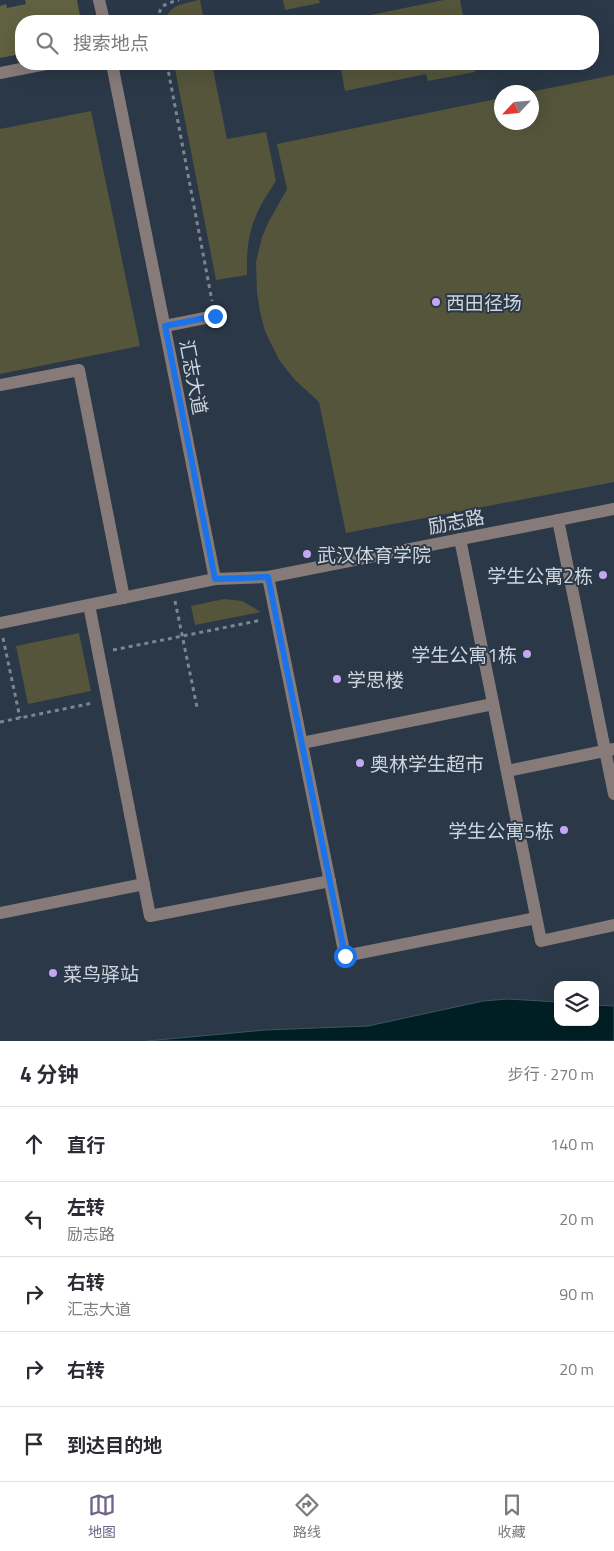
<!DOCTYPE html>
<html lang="zh">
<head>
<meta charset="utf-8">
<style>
	:root { --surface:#fff; --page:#f2f2f3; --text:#2b2b33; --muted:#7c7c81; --line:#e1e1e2; --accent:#6f6389 }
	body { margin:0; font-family:"Titillium Web","Noto Sans SC",sans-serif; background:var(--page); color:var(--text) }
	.controls { position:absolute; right:15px; bottom:15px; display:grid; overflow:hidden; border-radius:10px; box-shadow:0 5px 20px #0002 }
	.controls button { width:45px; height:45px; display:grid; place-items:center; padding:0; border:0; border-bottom:1px solid var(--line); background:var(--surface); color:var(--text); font:25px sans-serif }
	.compass { position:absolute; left:494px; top:85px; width:45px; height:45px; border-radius:50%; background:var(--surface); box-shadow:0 5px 20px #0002; rotate:244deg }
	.stop { position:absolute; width:15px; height:15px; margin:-11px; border:4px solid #1a73e8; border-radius:50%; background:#fff }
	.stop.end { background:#1a73e8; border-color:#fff; box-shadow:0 1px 5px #0008 }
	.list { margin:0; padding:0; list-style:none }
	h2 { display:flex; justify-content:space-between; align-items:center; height:65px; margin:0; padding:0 20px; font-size:21px }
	h2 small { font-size:16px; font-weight:400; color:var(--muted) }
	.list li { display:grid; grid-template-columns:32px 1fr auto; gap:15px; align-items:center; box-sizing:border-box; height:75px; padding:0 20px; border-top:1px solid var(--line) }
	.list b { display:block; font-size:19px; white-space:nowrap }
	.list p { margin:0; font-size:16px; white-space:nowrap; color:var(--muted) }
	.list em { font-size:16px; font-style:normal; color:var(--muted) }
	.icon { flex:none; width:28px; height:28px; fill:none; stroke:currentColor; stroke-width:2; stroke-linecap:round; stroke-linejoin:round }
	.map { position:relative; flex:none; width:614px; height:1041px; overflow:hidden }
	.search { position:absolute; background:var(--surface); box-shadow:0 5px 20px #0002; left:15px; right:15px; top:15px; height:55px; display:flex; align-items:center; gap:12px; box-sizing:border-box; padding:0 18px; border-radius:20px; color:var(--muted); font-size:19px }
	.sheet { height:440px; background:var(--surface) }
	nav { display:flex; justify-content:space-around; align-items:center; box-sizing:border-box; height:70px; border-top:1px solid var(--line); background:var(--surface); font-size:14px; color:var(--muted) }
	nav a { display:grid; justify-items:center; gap:2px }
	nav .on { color:var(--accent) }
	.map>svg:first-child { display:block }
</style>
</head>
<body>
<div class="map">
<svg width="614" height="1041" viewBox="0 0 614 1041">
	<rect width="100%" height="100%" fill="#2b3847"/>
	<g fill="#54553b">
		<path d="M198,0H200L204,21H166C167,5 185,4 198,0Z"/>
		<polygon points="283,0 319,0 320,3 285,10"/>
		<polygon points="444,0 460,0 464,21 341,21"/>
		<path d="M174,64H212L227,139L266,132L276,181C253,215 246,233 247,275L216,280Z"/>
		<polygon points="340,64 473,64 475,72 428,81 426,74 345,91"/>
		<polygon points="614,75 614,482 346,533 319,402 295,380 279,360 265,331 260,312 257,292 256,262 262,237 268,223 287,189 277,144 501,98 502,122 532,122 532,92 530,92"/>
		<polygon points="91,111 140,346 0,374 0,129"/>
		<polygon points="224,599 242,601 261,612 195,625 191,606"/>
		<polygon points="79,633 91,691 28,704 16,646"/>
	</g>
	<polygon fill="#606241" points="25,0 77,0 81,21 21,21 21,54 0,58 0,6 6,4 7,8 26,4"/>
	<polygon fill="#001f24" stroke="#3e565c" points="508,999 558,1002 558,1022 595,1022 595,1005 614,1006 614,1041 147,1041 265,1030 368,1026 483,1001"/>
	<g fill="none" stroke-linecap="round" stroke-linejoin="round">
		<g stroke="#7b8692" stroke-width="3" stroke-dasharray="4 4" stroke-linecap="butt">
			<path d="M159,21C158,5 165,4 179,0"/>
			<polyline points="167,64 212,301"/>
			<polyline points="175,601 197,707"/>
			<polyline points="3,638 20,718"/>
			<polyline points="113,650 262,620"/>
			<polyline points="0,722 93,703"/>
		</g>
		<g stroke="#877b7a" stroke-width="12">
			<polyline points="99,0 104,21"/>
			<polyline points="112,64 215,579"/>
			<polyline points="0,73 46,64"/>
			<polyline points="165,326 215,316"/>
			<polyline points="0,385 79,370 124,598"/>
			<polyline points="558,520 614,794"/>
			<polyline points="460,539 541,941 614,925"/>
			<polyline points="268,577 345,956 536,918"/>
			<polyline points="89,605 150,916 330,881"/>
			<polyline points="0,623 215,579 268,577 614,509"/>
			<polyline points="302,743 493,704"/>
			<polyline points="507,771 614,749"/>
			<polyline points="0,913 144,884"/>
		</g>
	</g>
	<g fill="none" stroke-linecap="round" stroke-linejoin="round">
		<polyline stroke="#1a73e8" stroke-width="6" points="215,316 165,326 215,579 268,577 345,956"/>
	</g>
	<g fill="#c3a7f2" stroke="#2b3847" stroke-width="2">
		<circle cx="436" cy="302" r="5"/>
		<circle cx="307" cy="554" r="5"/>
		<circle cx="603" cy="575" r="5"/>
		<circle cx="527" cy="654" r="5"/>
		<circle cx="337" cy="679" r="5"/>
		<circle cx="360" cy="763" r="5"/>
		<circle cx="564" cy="830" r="5"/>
		<circle cx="53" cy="973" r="5"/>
	</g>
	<g text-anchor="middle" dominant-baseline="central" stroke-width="4" stroke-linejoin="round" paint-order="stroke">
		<g font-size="19" fill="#cdd5de" stroke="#2b3847" text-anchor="start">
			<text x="446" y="302">西田径场</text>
			<text x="317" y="554">武汉体育学院</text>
			<text x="593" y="575" text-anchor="end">学生公寓2栋</text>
			<text x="517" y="654" text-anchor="end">学生公寓1栋</text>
			<text x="347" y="679">学思楼</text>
			<text x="370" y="763">奥林学生超市</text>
			<text x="554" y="830" text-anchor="end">学生公寓5栋</text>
			<text x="63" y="973">菜鸟驿站</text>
		</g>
		<g font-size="19" fill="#cdd5de" stroke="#2b3847">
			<text transform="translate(194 377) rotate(79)">汇志大道</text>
			<text transform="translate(456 521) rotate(-11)">励志路</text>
		</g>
	</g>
</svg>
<div class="controls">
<button><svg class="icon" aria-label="layers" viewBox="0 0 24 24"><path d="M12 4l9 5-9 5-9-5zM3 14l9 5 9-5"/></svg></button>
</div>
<svg class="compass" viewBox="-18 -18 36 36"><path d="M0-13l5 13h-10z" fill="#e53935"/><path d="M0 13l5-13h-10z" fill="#7c7c81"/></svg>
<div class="stop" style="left:345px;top:956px"></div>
<div class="stop end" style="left:215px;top:316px"></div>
<div class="search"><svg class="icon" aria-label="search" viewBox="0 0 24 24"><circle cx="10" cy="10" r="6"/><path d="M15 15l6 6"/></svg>搜索地点</div>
</div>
<section class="sheet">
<h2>4 分钟<small>步行 · 270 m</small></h2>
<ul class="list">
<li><svg class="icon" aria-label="ahead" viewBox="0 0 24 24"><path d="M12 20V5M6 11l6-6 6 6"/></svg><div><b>直行</b></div><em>140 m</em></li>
<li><svg class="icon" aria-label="left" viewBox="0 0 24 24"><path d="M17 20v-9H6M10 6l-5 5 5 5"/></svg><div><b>左转</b><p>励志路</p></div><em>20 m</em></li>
<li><svg class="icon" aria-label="right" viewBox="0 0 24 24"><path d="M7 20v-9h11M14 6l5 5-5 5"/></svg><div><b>右转</b><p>汇志大道</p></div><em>90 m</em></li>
<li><svg class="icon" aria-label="right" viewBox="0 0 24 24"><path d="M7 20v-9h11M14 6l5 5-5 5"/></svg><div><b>右转</b></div><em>20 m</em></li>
<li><svg class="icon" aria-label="arrive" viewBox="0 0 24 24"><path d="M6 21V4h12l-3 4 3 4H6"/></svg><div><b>到达目的地</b></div></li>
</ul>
</section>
<nav>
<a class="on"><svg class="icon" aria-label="map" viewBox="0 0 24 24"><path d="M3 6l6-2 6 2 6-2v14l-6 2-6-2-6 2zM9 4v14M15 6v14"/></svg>地图</a>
<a><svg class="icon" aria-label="directions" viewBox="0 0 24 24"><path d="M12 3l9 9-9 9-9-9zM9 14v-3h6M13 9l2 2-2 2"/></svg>路线</a>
<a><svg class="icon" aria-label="saved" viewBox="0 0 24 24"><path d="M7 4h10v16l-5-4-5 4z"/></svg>收藏</a>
</nav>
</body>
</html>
